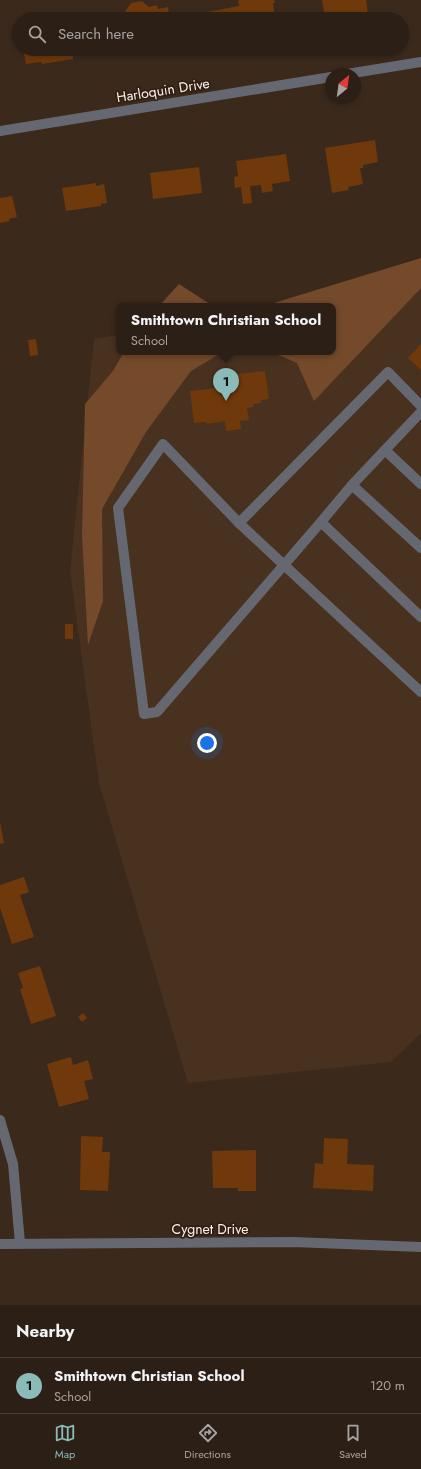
<!DOCTYPE html>
<html lang="en">
<head>
<meta charset="utf-8">
<style>
	:root { --surface:#2c1f15; --page:#34271e; --text:#f1f3f6; --muted:#a6a2a0; --line:#483d34; --accent:#8bbbb9 }
	body { margin:0; font-family:Jost,sans-serif; background:var(--page); color:var(--text) }
	.compass { position:absolute; left:325px; top:68px; width:36px; height:36px; border-radius:50%; background:var(--surface); box-shadow:0 2px 6px #0003; rotate:29deg }
	.you { position:absolute; left:207px; top:743px; width:14px; height:14px; margin:-10px; border:3px solid #fff; border-radius:50%; background:#1a73e8; box-shadow:0 0 0 6px #1a73e833 }
	.badge { display:grid; place-items:center; width:26px; height:26px; border-radius:50%; background:var(--accent); color:#111; font-size:13px; font-weight:700 }
	.pin { position:absolute; translate:-50% -33px; filter:drop-shadow(0 1px 2px #0008) }
	.pin::after { content:''; position:absolute; top:21px; width:14px; height:12px; background:inherit; clip-path:polygon(0 0,100% 0,50% 100%) }
	.popup { position:absolute; left:116px; top:303px; width:220px; height:52px; box-sizing:border-box; display:grid; place-content:center; border-radius:8px; background:var(--surface); filter:drop-shadow(0 1px 3px #0005); font-size:13px; white-space:nowrap; color:var(--muted) }
	.popup b { font-size:15px; color:var(--text) }
	.popup::after { content:''; position:absolute; left:50%; top:100%; margin-left:-8px; border:8px solid transparent; border-top-color:var(--surface) }
	.list { margin:0; padding:0; list-style:none }
	h2 { display:flex; justify-content:space-between; align-items:center; height:52px; margin:0; padding:0 16px; font-size:17px }
	h2 small { font-size:13px; font-weight:400; color:var(--muted) }
	.list li { display:grid; grid-template-columns:26px 1fr auto; gap:12px; align-items:center; box-sizing:border-box; height:56px; padding:0 16px; border-top:1px solid var(--line) }
	.list b { display:block; font-size:15px; white-space:nowrap }
	.list p { margin:0; font-size:13px; white-space:nowrap; color:var(--muted) }
	.list em { font-size:13px; font-style:normal; color:var(--muted) }
	.icon { flex:none; width:22px; height:22px; fill:none; stroke:currentColor; stroke-width:2; stroke-linecap:round; stroke-linejoin:round }
	.map { position:relative; flex:none; width:421px; height:1305px; overflow:hidden }
	.search { position:absolute; background:var(--surface); box-shadow:0 2px 6px #0003; left:12px; right:12px; top:12px; height:44px; display:flex; align-items:center; gap:10px; box-sizing:border-box; padding:0 14px; border-radius:22px; color:var(--muted); font-size:15px }
	.sheet { height:108px; background:var(--surface) }
	nav { display:flex; justify-content:space-around; align-items:center; box-sizing:border-box; height:56px; border-top:1px solid var(--line); background:var(--surface); font-size:11px; color:var(--muted) }
	nav a { display:grid; justify-items:center; gap:2px }
	nav .on { color:var(--accent) }
	.map>svg:first-child { display:block }
</style>
</head>
<body>
<div class="map">
<svg width="421" height="1305" viewBox="0 0 421 1305">
	<rect width="100%" height="100%" fill="#3b291c"/>
	<polygon fill="#493120" points="421,275 421,1033 391,1062 188,1083 99,783 70,571 94,339 119,335 119,352 333,352 333,306 263,306"/>
	<g fill="#754a2b">
		<polygon points="421,258 421,288 314,401 297,363 271,352 333,352 333,306 264,306"/>
		<polygon points="179,284 213,306 159,306"/>
		<polygon points="124,352 223,352 191,371 146,432 102,509 103,601 88,645 82,535 85,404 113,371"/>
	</g>
	<g fill="#6f390b">
		<polygon points="238,0 274,0 275,3 273,3 275,19 203,19 202,13 239,6"/>
		<polygon points="322,0 366,0 368,14 339,19 333,19 332,16 325,17"/>
		<polygon points="142,1 149,7 157,5 158,9 168,7 170,19 125,19 124,13 131,3"/>
		<polygon points="57,11 62,15 61,19 44,19 54,17"/>
		<polygon points="23,49 72,49 73,59 42,64 41,62 26,64"/>
		<polygon points="108,49 138,49 138,50 109,55"/>
		<polygon points="375,140 378,162 363,165 363,168 360,168 363,184 348,187 349,190 332,193 325,148"/>
		<polygon points="286,154 290,181 272,184 273,191 262,193 261,185 250,186 252,203 243,204 241,187 235,188 234,177 238,176 236,161"/>
		<polygon points="199,167 202,193 153,199 150,173"/>
		<polygon points="96,183 96,186 104,184 107,203 101,204 101,206 66,211 62,188"/>
		<polygon points="12,196 17,217 9,219 10,221 0,223 0,198"/>
		<polygon points="36,339 38,355 30,356 28,340"/>
		<polygon points="421,344 421,370 408,358"/>
		<polygon points="265,371 269,399 261,400 261,403 253,404 254,407 247,408 249,420 240,421 241,429 226,431 225,421 207,424 206,422 194,423 190,391 218,388 216,376"/>
		<rect x="65" y="624" width="8" height="15"/>
		<polygon points="0,822 4,843 0,844"/>
		<polygon points="24,877 29,892 20,895 34,937 12,944 0,908 0,885"/>
		<polygon points="40,966 56,1016 31,1024 20,989 23,988 18,973"/>
		<polygon points="83,1013 87,1018 82,1022 78,1017"/>
		<polygon points="71,1057 73,1065 88,1060 93,1079 84,1081 89,1099 59,1107 47,1064"/>
		<polygon points="81,1136 103,1137 102,1152 110,1152 108,1191 80,1190"/>
		<polygon points="324,1138 348,1139 347,1164 374,1165 373,1191 313,1188 315,1163 323,1164"/>
		<polygon points="256,1150 256,1191 238,1191 238,1188 213,1188 212,1151"/>
	</g>
	<g fill="none" stroke-linecap="round" stroke-linejoin="round">
		<g stroke="#666871" stroke-width="10">
			<polyline points="421,406 388,372 239,523 163,444 118,508 144,714 157,712 284,565 421,692"/>
			<polyline points="421,412 352,485 421,548"/>
			<polyline points="385,450 421,484"/>
			<polyline points="321,522 352,485"/>
			<polyline points="239,523 284,565 321,522 421,617"/>
		</g>
		<g stroke="#666871" stroke-width="10">
			<polyline points="347,74 421,62"/>
			<polyline points="0,131 331,77"/>
			<polyline points="0,1120 13,1164 20,1243"/>
			<polyline points="0,1244 293,1242 421,1247"/>
		</g>
	</g>
	<g text-anchor="middle" dominant-baseline="central" stroke-width="3.5" stroke-linejoin="round" paint-order="stroke">
		<g font-size="14" fill="#fef1e9" stroke="#311f13">
			<text transform="translate(163 90) rotate(-9)">Harloquin Drive</text>
			<text x="210" y="1229">Cygnet Drive</text>
		</g>
	</g>
</svg>
<svg class="compass" viewBox="-18 -18 36 36"><path d="M0-13l5 13h-10z" fill="#e53935"/><path d="M0 13l5-13h-10z" fill="#a6a2a0"/></svg>
<div class="you"></div>
<div class="pin badge" style="left:226px;top:401px">1</div>
<div class="popup"><b>Smithtown Christian School</b>School</div>
<div class="search"><svg class="icon" aria-label="search" viewBox="0 0 24 24"><circle cx="10" cy="10" r="6"/><path d="M15 15l6 6"/></svg>Search here</div>
</div>
<section class="sheet">
<h2>Nearby<small></small></h2>
<ul class="list">
<li><span class="badge">1</span><div><b>Smithtown Christian School</b><p>School</p></div><em>120 m</em></li>
</ul>
</section>
<nav>
<a class="on"><svg class="icon" aria-label="map" viewBox="0 0 24 24"><path d="M3 6l6-2 6 2 6-2v14l-6 2-6-2-6 2zM9 4v14M15 6v14"/></svg>Map</a>
<a><svg class="icon" aria-label="directions" viewBox="0 0 24 24"><path d="M12 3l9 9-9 9-9-9zM9 14v-3h6M13 9l2 2-2 2"/></svg>Directions</a>
<a><svg class="icon" aria-label="saved" viewBox="0 0 24 24"><path d="M7 4h10v16l-5-4-5 4z"/></svg>Saved</a>
</nav>
</body>
</html>
